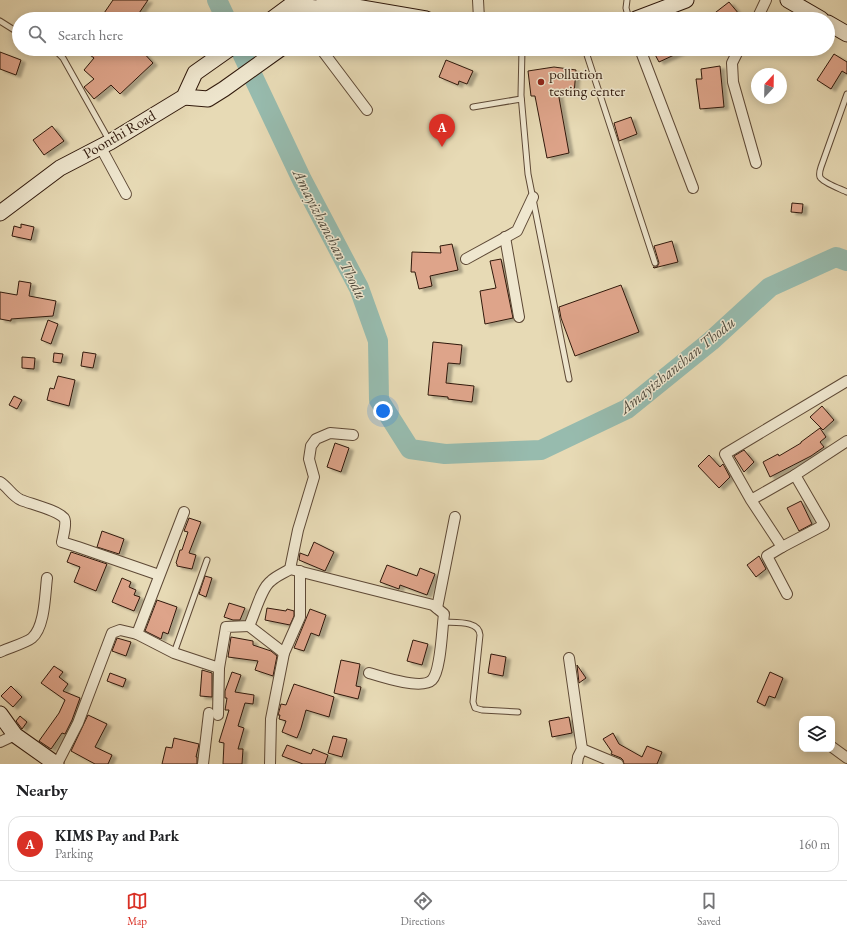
<!DOCTYPE html>
<html lang="en">
<head>
<meta charset="utf-8">
<style>
	:root { --surface:#fff; --page:#f2f2f2; --text:#202124; --muted:#757577; --line:#e0e0e0; --accent:#d93025 }
	body { margin:0; font-family:"EB Garamond",serif; background:var(--page); color:var(--text) }
	.controls { position:absolute; right:12px; bottom:12px; display:grid; overflow:hidden; border-radius:8px; box-shadow:0 2px 10px #0003 }
	.controls button { width:36px; height:36px; display:grid; place-items:center; padding:0; border:0; border-bottom:1px solid var(--line); background:var(--surface); color:var(--text); font:20px sans-serif }
	.compass { position:absolute; left:751px; top:68px; width:36px; height:36px; border-radius:50%; background:var(--surface); box-shadow:0 2px 10px #0003; rotate:22deg }
	.you { position:absolute; left:383px; top:411px; width:14px; height:14px; margin:-10px; border:3px solid #fff; border-radius:50%; background:#1a73e8; box-shadow:0 0 0 6px #1a73e833 }
	.badge { display:grid; place-items:center; width:26px; height:26px; border-radius:50%; background:var(--accent); color:#fff; font-size:13px; font-weight:700 }
	.pin { position:absolute; translate:-50% -33px; filter:drop-shadow(0 1px 2px #0008) }
	.pin::after { content:''; position:absolute; top:21px; width:14px; height:12px; background:inherit; clip-path:polygon(0 0,100% 0,50% 100%) }
	.list { margin:0; padding:0; list-style:none }
	h2 { display:flex; justify-content:space-between; align-items:center; height:52px; margin:0; padding:0 16px; font-size:17px }
	h2 small { font-size:13px; font-weight:400; color:var(--muted) }
	.list li { display:grid; grid-template-columns:26px 1fr auto; gap:12px; align-items:center; box-sizing:border-box; height:56px; margin:0 8px 8px; padding:0 8px; border:1px solid var(--line); border-radius:12px }
	.list b { display:block; font-size:15px; white-space:nowrap }
	.list p { margin:0; font-size:13px; white-space:nowrap; color:var(--muted) }
	.list em { font-size:13px; font-style:normal; color:var(--muted) }
	.icon { flex:none; width:22px; height:22px; fill:none; stroke:currentColor; stroke-width:2; stroke-linecap:round; stroke-linejoin:round }
	.map { position:relative; flex:none; width:847px; height:764px; overflow:hidden }
	.search { position:absolute; background:var(--surface); box-shadow:0 2px 10px #0003; left:12px; right:12px; top:12px; height:44px; display:flex; align-items:center; gap:10px; box-sizing:border-box; padding:0 14px; border-radius:22px; color:var(--muted); font-size:15px }
	.sheet { height:116px; background:var(--surface) }
	nav { display:flex; justify-content:space-around; align-items:center; box-sizing:border-box; height:56px; border-top:1px solid var(--line); background:var(--surface); font-size:11px; color:var(--muted) }
	nav a { display:grid; justify-items:center; gap:2px }
	nav .on { color:var(--accent) }
	.map>svg:first-child { display:block }
</style>
</head>
<body>
<div class="map">
<svg width="847" height="764" viewBox="0 0 847 764">
	<defs>
		<filter id="shadow"><feDropShadow dx="4.5" dy="2.5" stdDeviation="1" flood-color="#0004"/></filter>
	</defs>
	<rect width="100%" height="100%" fill="#e7dab5"/>
	<filter id="stains"><feTurbulence type="fractalNoise" baseFrequency=".005" numOctaves="4"/><feColorMatrix values="0 0 0 0 .2 0 0 0 0 .09 0 0 0 0 .02 0 0 0 .5 -.17"/></filter>
	<radialGradient id="worn" r=".72"><stop offset=".6" stop-color="#630" stop-opacity="0"/><stop offset="1" stop-color="#630" stop-opacity=".3"/></radialGradient>
	<g fill="none" stroke-linecap="round" stroke-linejoin="round">
		<g stroke="#97bbae" stroke-width="20">
			<polyline points="217,0 226,19"/>
			<polyline points="240,49 302,180 359,288 378,341 379,400 410,449 445,454 541,450 627,409 711,341 770,287 836,257 847,261"/>
		</g>
	</g>
	<g fill="#dea48a" stroke="#30190c" filter="url(#shadow)">
		<polygon points="113,0 148,0 135,19 100,19"/>
		<polygon points="729,2 739,14 734,19 707,19"/>
		<polygon points="82,49 140,49 153,63 120,94 111,85 94,99 84,87 94,79 84,70 94,58"/>
		<polygon points="652,49 687,49 659,62"/>
		<polygon points="0,52 21,60 16,75 0,69"/>
		<polygon points="834,54 847,62 847,74 842,71 831,89 817,80"/>
		<polygon points="446,60 473,71 467,84 459,81 458,85 439,77"/>
		<polygon points="720,66 724,107 700,109 696,79 702,79 701,69"/>
		<polygon points="554,67 576,70 574,94 558,92 569,153 547,158 535,96 531,96 528,71"/>
		<polygon points="631,117 637,134 619,141 614,123"/>
		<polygon points="52,126 64,141 44,155 33,140"/>
		<polygon points="792,203 803,204 802,213 791,212"/>
		<polygon points="21,224 34,227 31,240 12,236 14,226 21,228"/>
		<polygon points="672,241 678,262 654,268 653,267 657,267 659,263 654,246"/>
		<polygon points="452,244 458,270 430,276 432,286 419,289 415,272 411,272 412,252 441,253 440,246"/>
		<polygon points="501,259 513,318 485,324 480,291 496,288 490,261"/>
		<polygon points="19,281 31,283 29,296 56,301 53,316 11,319 11,321 0,319 0,292 17,295"/>
		<polygon points="621,285 639,332 575,356 561,318 559,307"/>
		<polygon points="48,320 58,324 51,344 41,340"/>
		<polygon points="433,342 462,345 460,364 448,363 446,383 474,386 472,402 448,399 448,397 428,395"/>
		<polygon points="83,352 96,354 93,368 81,366"/>
		<polygon points="54,353 63,354 61,363 53,362"/>
		<polygon points="22,357 35,358 34,369 22,368"/>
		<polygon points="58,376 75,380 69,406 47,400 50,388 54,389"/>
		<polygon points="14,396 22,400 17,409 9,405"/>
		<polygon points="822,406 834,420 823,430 810,417"/>
		<polygon points="820,428 826,437 820,442 824,447 811,456 770,477 763,462 778,454 779,456 801,443 801,442"/>
		<polygon points="335,443 349,448 341,472 327,467"/>
		<polygon points="744,450 754,462 744,472 734,456"/>
		<polygon points="709,455 720,467 723,464 730,477 719,488 698,466"/>
		<polygon points="801,501 812,524 799,531 787,508"/>
		<polygon points="189,518 201,522 189,553 196,555 192,569 177,566 177,564 176,563 180,550 182,550 188,532 184,531"/>
		<polygon points="102,531 124,539 119,554 97,547"/>
		<polygon points="314,542 334,552 325,571 299,560 300,553 308,556"/>
		<polygon points="71,552 107,564 96,591 74,582 80,567 67,562"/>
		<polygon points="759,556 766,569 756,577 747,565"/>
		<polygon points="387,565 417,576 420,568 435,574 427,595 400,585 399,589 380,582"/>
		<polygon points="205,576 212,578 206,597 199,594"/>
		<polygon points="122,578 131,582 129,587 136,590 134,595 140,597 134,611 112,602"/>
		<polygon points="157,600 177,607 168,634 163,632 161,639 145,631"/>
		<polygon points="229,603 245,608 240,620 233,620 224,617"/>
		<polygon points="267,608 286,611 287,609 294,611 294,616 290,625 265,620"/>
		<polygon points="310,609 326,615 319,636 311,633 304,651 294,648"/>
		<polygon points="231,637 253,641 253,645 271,651 277,656 273,676 255,670 258,661 228,657"/>
		<polygon points="117,638 131,642 126,656 112,651"/>
		<polygon points="413,640 428,644 422,665 407,661"/>
		<polygon points="491,654 506,657 503,676 488,673"/>
		<polygon points="341,660 360,664 356,686 361,687 358,699 334,693"/>
		<polygon points="577,665 586,678 579,683"/>
		<polygon points="54,666 63,672 59,677 68,684 63,691 80,698 72,720 65,734 62,733 51,749 39,741 59,713 65,700 41,683"/>
		<polygon points="202,670 212,673 212,697 200,696"/>
		<polygon points="232,672 241,675 235,692 254,695 253,704 245,703 238,726 244,728 238,749 243,749 242,764 223,764 224,743 219,742 229,710 225,710 227,698 225,698 225,691"/>
		<polygon points="770,672 783,678 775,698 769,696 765,706 757,702"/>
		<polygon points="110,673 126,679 123,687 107,681"/>
		<polygon points="294,684 334,697 329,717 306,710 301,728 297,738 282,732 286,721 279,719 280,715 278,715 281,704 286,705"/>
		<polygon points="11,686 22,697 13,707 1,696"/>
		<polygon points="88,715 107,724 95,747 112,755 108,764 95,764 71,751"/>
		<polygon points="20,716 27,722 22,729 16,721"/>
		<polygon points="569,717 572,733 552,737 549,721"/>
		<polygon points="613,733 619,744 642,757 647,746 662,752 657,764 624,764 623,760 621,758 611,754 612,752 603,739"/>
		<polygon points="333,736 347,739 342,757 328,753"/>
		<polygon points="174,738 199,744 196,757 197,757 197,764 162,764 166,747 172,748"/>
		<polygon points="287,745 311,754 313,749 328,755 325,764 303,764 282,756"/>
	</g>
	<g fill="none" stroke-linecap="round" stroke-linejoin="round">
		<g stroke="#5e4936" stroke-width="7">
			<g id="lane">
				<polyline points="627,0 626,8 629,19"/>
				<polyline points="0,21 19,33"/>
				<polyline points="54,49 63,58 109,140"/>
				<polyline points="522,49 521,95 528,174 569,379"/>
				<polyline points="585,49 655,263"/>
				<path d="M847,94L821,167C820,170 819,174 820,177C823,183 841,189 847,192"/>
				<polyline points="473,107 521,99"/>
				<path d="M443,622C454,623 479,620 480,635L473,702L475,708L482,710L518,712"/>
				<polyline points="174,653 207,560"/>
			</g>
		</g>
		<g stroke="#5e4936" stroke-width="12">
			<g id="street">
				<polyline points="478,0 479,19"/>
				<polyline points="757,19 766,0"/>
				<polyline points="321,49 367,110"/>
				<polyline points="640,49 693,188"/>
				<polyline points="739,49 732,63 733,82 756,163"/>
				<polyline points="100,146 126,194"/>
				<polyline points="505,237 519,317"/>
				<polyline points="466,259 517,231 533,197"/>
				<polyline points="795,475 847,441"/>
				<path d="M0,482C8,487 12,496 21,500C31,504 57,510 64,518C67,522 63,537 62,542L78,547L159,575"/>
				<polyline points="751,500 795,475 824,525 782,547 751,500 725,454 847,381"/>
				<polyline points="782,547 767,556 787,594"/>
				<path d="M290,569L433,605L444,614C442,628 441,671 432,680C422,690 382,677 369,673"/>
				<polyline points="437,608 455,517"/>
				<polyline points="249,626 284,653"/>
				<polyline points="137,634 184,512"/>
				<path d="M0,652C8,648 26,643 32,638C45,627 45,594 47,578"/>
				<polyline points="569,658 582,749 578,757 577,764"/>
				<polyline points="218,715 219,668"/>
				<polyline points="0,742 15,735"/>
				<polyline points="832,747 847,758"/>
				<polyline points="582,749 618,764"/>
				<path d="M57,764L78,723L112,633L120,630L137,634L174,653L219,668L226,627L249,626C255,614 261,588 271,581C276,576 284,573 290,569L298,530L314,477L309,459L311,446L316,439L330,433L353,435"/>
				<polyline points="203,764 209,713"/>
				<polyline points="270,764 271,719 284,653 300,617 300,571"/>
			</g>
		</g>
		<g stroke="#30190c" stroke-width="17">
			<g id="secondary">
				<polyline points="788,0 821,19"/>
				<polyline points="272,19 291,5 316,8 325,6 345,5 426,19"/>
				<polyline points="636,19 686,0"/>
				<polyline points="828,23 847,34"/>
				<polyline points="184,97 208,99 224,89 280,49"/>
				<polyline points="0,213 60,168 110,142 184,97 195,73 229,49"/>
				<polyline points="0,714 15,735 56,764"/>
			</g>
		</g>
		<use href="#lane" stroke="#efe7cf" stroke-width="5"/>
		<use href="#street" stroke="#efe7cf" stroke-width="10"/>
		<use href="#secondary" stroke="#efe7cf" stroke-width="15"/>
	</g>
	<circle fill="#8f2418" stroke="#efe7cf" stroke-width="1.5" cx="541" cy="82" r="4"/>
	<g text-anchor="middle" dominant-baseline="central" stroke-width="3" stroke-linejoin="round" paint-order="stroke">
		<g font-size="15" fill="#30190c" stroke="#efe7cf" text-anchor="start">
			<text x="549" y="73">pollution<tspan x="549" dy="17">testing center</tspan></text>
		</g>
		<g font-size="15" fill="#30190c" stroke="#efe7cf">
			<text transform="translate(119 134) rotate(-30)">Poonthi Road</text>
		</g>
		<g font-size="16" font-style="italic" fill="#4f4a3d" stroke="#efe7cf">
			<text transform="translate(330 234) rotate(63)">Amayizhanchan Thodu</text>
			<text transform="translate(677 365) rotate(-39)">Amayizhanchan Thodu</text>
		</g>
	</g>
	<rect width="100%" height="100%" filter="url(#stains)"/>
	<rect width="100%" height="100%" fill="url(#worn)"/>
</svg>
<div class="controls">
<button><svg class="icon" aria-label="layers" viewBox="0 0 24 24"><path d="M12 4l9 5-9 5-9-5zM3 14l9 5 9-5"/></svg></button>
</div>
<svg class="compass" viewBox="-18 -18 36 36"><path d="M0-13l5 13h-10z" fill="#e53935"/><path d="M0 13l5-13h-10z" fill="#757577"/></svg>
<div class="you"></div>
<div class="pin badge" style="left:442px;top:147px">A</div>
<div class="search"><svg class="icon" aria-label="search" viewBox="0 0 24 24"><circle cx="10" cy="10" r="6"/><path d="M15 15l6 6"/></svg>Search here</div>
</div>
<section class="sheet">
<h2>Nearby<small></small></h2>
<ul class="list">
<li><span class="badge">A</span><div><b>KIMS Pay and Park</b><p>Parking</p></div><em>160 m</em></li>
</ul>
</section>
<nav>
<a class="on"><svg class="icon" aria-label="map" viewBox="0 0 24 24"><path d="M3 6l6-2 6 2 6-2v14l-6 2-6-2-6 2zM9 4v14M15 6v14"/></svg>Map</a>
<a><svg class="icon" aria-label="directions" viewBox="0 0 24 24"><path d="M12 3l9 9-9 9-9-9zM9 14v-3h6M13 9l2 2-2 2"/></svg>Directions</a>
<a><svg class="icon" aria-label="saved" viewBox="0 0 24 24"><path d="M7 4h10v16l-5-4-5 4z"/></svg>Saved</a>
</nav>
</body>
</html>
